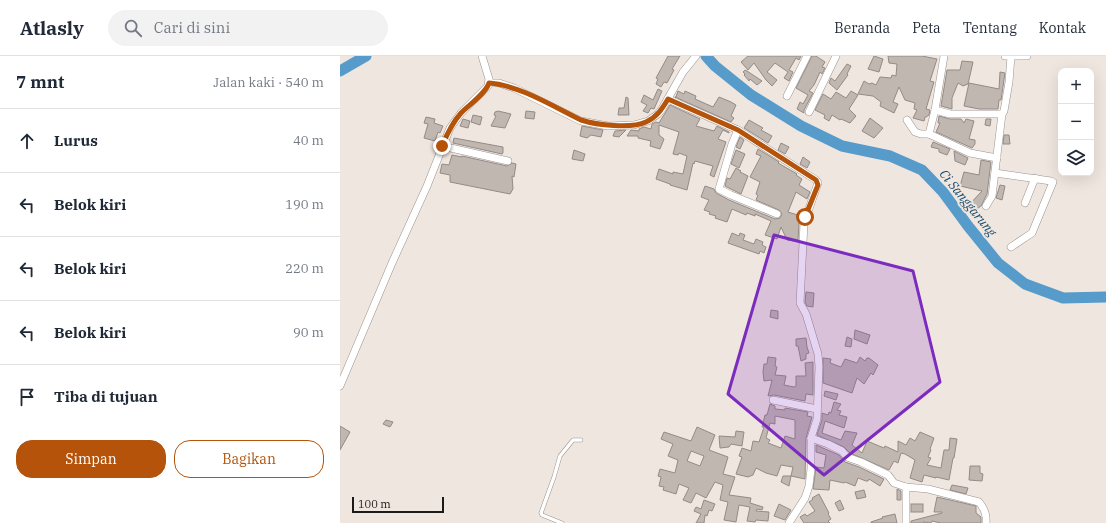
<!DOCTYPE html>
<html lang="id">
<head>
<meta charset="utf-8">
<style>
	:root { --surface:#fff; --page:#f2f2f3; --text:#1f2937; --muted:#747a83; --line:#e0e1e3; --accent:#b45309 }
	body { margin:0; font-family:"IBM Plex Serif",serif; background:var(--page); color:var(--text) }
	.controls { position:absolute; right:12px; top:12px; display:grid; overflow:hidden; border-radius:8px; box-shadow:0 4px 16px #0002 }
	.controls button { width:36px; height:36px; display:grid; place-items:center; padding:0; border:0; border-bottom:1px solid var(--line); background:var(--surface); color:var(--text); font:20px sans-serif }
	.scale { position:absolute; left:12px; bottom:10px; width:92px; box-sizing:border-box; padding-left:4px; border:2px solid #1d1917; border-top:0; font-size:11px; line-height:14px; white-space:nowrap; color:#1d1917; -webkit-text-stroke:3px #f0e6e0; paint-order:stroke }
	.stop { position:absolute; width:12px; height:12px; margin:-9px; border:3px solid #b45309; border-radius:50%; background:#fff }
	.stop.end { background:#b45309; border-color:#fff; box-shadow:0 1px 4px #0008 }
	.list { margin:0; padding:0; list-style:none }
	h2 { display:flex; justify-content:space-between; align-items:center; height:52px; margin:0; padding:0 16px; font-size:17px }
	h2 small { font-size:13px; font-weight:400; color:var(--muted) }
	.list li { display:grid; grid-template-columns:26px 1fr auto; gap:12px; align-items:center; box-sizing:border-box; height:64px; padding:0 16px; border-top:1px solid var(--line) }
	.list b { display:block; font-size:15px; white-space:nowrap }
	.list em { font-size:13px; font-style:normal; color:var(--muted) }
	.actions { display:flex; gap:8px; padding:12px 16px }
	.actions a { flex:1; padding:9px 0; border:1px solid var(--accent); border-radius:16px; text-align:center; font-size:14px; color:var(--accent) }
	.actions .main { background:var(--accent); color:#fff }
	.icon { flex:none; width:22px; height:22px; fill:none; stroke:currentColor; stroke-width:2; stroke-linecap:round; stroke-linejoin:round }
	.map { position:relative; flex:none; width:766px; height:467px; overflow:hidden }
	header { display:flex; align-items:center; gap:24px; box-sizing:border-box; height:56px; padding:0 20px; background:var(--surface); border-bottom:1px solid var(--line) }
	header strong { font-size:19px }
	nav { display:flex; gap:22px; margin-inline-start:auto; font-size:14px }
	.search { width:280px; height:36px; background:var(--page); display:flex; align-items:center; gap:10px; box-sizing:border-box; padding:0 14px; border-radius:22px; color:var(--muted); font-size:15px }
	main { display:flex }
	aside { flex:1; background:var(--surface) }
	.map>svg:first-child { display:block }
</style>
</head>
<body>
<header>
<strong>Atlasly</strong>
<div class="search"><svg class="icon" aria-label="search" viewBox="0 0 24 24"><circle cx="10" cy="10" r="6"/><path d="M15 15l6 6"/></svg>Cari di sini</div>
<nav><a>Beranda</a><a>Peta</a><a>Tentang</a><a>Kontak</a></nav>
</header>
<main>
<aside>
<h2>7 mnt<small>Jalan kaki · 540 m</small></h2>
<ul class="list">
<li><svg class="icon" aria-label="ahead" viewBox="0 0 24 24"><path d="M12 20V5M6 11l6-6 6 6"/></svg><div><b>Lurus</b></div><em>40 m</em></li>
<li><svg class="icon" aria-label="left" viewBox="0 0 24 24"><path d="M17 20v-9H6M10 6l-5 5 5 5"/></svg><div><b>Belok kiri</b></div><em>190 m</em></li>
<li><svg class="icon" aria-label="left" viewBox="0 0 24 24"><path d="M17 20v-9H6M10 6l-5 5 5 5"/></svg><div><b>Belok kiri</b></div><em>220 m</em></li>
<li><svg class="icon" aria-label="left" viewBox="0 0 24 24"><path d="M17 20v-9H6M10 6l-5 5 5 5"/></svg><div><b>Belok kiri</b></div><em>90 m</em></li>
<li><svg class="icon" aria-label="arrive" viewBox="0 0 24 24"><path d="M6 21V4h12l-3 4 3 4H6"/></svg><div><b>Tiba di tujuan</b></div></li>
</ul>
<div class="actions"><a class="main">Simpan</a><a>Bagikan</a></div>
</aside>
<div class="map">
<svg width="766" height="467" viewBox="0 0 766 467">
	<rect width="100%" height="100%" fill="#f0e6e0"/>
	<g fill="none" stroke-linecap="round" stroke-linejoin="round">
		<g stroke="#569bca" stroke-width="11">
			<polyline points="366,0 375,10 411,39 461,70 502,90 550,100 582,114 603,136 628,170 658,207 685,228 723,242 766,241"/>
			<polyline points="0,15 26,0"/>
		</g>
	</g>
	<g fill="#c0b7b1" stroke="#948b86" fill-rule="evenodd">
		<polygon points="328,0 340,0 332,13 334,14 327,27 324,26 321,31 316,28 318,23 316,22"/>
		<polygon points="408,0 461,0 459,4 456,2 449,14 453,16 449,25 444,22 448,16 435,7 427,16 437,24 432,30 426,24 414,7 408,14 401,6"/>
		<polygon points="472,0 476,0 485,6 482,11 485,12 482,18 480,16 474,29 469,35 473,37 464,54 464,57 457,53 460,46 463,48 468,39 456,32"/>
		<polygon points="534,0 543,3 539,16 528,13"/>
		<polygon points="548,0 582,0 597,3 590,25 594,26 586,53 590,54 589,59 586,61 585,61 584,65 573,62 577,54 574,53 575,47 565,44 559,31 553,46 558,48 554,57 540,50 541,46 533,40 518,38 524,25 529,28 532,27 536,29 540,21 551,22 552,19 556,20 557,8 549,7"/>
		<polygon points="622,5 633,6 628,28 623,30 618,27 612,42 612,53 601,50 607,14 620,14"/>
		<polygon points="507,8 511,10 507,18 508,19 497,34 489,27 491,22 495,25"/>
		<polygon points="405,14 407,15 422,25 417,29 410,23 409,25 404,19 405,18 403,16"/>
		<polygon points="660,16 665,17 661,44 659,44 658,53 639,53 624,50 629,27 659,33"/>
		<polygon points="318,33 322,35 314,53 311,52 308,57 303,55 307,49 301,46 304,39 313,44"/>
		<polygon points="338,35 344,38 345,35 356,40 355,43 373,51 379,41 391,46 396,49 391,60 394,62 391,66 335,41 336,41"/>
		<polygon points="511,35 518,39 509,53 516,60 510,67 501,63 500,64 492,59 489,65 484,62 485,59 475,54 483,38 491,43 496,36 506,42"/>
		<polygon points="286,41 288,42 289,59 278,59 279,52 284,52"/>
		<polygon points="330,49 360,63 356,70 374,75 377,70 389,76 389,77 383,74 378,83 386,86 374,121 370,119 373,110 355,105 354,108 353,107 347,134 330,129 330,128 316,123 319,113 333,118 333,116 343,118 347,100 339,97 338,99 333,98 339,76 319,69 319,79 324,83 320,93 310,90 311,85 298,82 298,80 287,80 291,74 299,75 299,73 304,71 311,73 312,68 316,66 319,67"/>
		<polygon points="158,55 171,58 165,72 151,70 156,60 154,59 155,56"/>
		<polygon points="186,55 195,56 194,63 185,62"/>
		<polygon points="133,59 142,61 140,69 131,66"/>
		<polygon points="599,60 610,63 621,63 624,67 626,63 634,65 629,83 635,84 635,88 632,92 596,76 600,67 598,67"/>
		<polygon points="86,61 95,63 94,67 103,70 100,77 98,76 95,85 84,82 88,68 84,67"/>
		<polygon points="530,62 543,72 534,82 522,75"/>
		<polygon points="123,63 130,65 128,72 120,70"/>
		<polygon points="646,63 651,63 650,70 645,69"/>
		<polygon points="409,64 423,72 421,74 432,80 428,87 404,72"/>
		<polygon points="242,70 263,74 261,81 251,79 247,82 240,80"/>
		<polygon points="286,74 279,81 273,80 275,75"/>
		<polygon points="664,79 669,79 670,88 663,88"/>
		<polygon points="400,81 404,84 400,93 396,91"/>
		<polygon points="114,82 163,91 163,97 162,98 113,87"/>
		<polygon points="593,86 610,93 607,99 599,96 599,93 591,91"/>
		<polygon points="441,87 449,91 445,98 438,94"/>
		<polygon points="418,93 439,106 438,107 457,118 456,119 462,123 459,129 470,136 467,143 456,136 448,156 461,160 459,167 458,184 454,183 454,185 447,184 441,171 437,183 425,179 431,165 415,158 415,160 407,157 406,159 392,153 387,166 375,162 376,160 369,158 370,156 364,154 369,144 361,141 365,130 374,133 376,137 389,144 435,163 440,162 442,158 439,154 416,144 418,139 416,138 420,126 410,121 421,100 416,98"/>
		<polygon points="234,94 245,98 243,105 232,103"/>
		<polygon points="396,94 405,98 399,112 391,108"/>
		<polygon points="614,95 628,102 625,109 615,105"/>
		<polygon points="112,99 122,101 122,100 167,110 172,107 176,108 174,121 172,120 173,133 170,138 110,126 110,119 100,117 102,108 109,109"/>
		<polygon points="463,101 470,106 467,112 460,108"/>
		<polygon points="641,104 651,106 647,138 641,150 634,155 628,150 642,135 620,130 624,116 639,119"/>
		<polygon points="396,112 401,115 400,116 408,120 401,138 385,130 387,122 390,123"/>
		<polygon points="660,129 665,130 662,144 656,142"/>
		<polygon points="392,177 399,180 400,177 405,179 403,184 414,188 416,183 423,186 422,189 426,191 424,197 420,195 419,198 388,187"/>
		<polygon points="466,236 474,237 473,251 467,250 465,246"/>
		<polygon points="431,254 438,255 438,263 430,261"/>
		<polygon points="515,274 530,279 527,288 514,283"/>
		<polygon points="507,281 512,283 511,291 505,290"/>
		<polygon points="466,282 467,291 469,297 466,298 466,303 461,305 458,290 456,290 456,283"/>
		<polygon points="428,301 436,302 435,310 437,311 435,319 446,320 444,329 454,331 456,330 456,320 466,320 465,307 473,306 473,339 466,338 465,345 434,339 428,340 432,324 424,325 423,316 424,308 427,308"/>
		<polygon points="520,301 525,305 527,302 529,302 538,309 533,319 531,317 524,328 517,322 512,337 483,327 483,302 491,303 490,307 501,311 505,303 517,307"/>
		<polygon points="485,335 498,338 496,344 484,340"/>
		<polygon points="494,346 501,348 497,354 501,355 499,359 507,361 504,372 485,365 482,377 501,384 505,375 517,377 512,389 522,397 527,385 544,392 545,390 558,396 558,385 566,389 570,382 575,385 580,376 594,382 590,393 591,394 588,401 591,402 587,409 601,412 604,394 609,394 610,382 617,383 614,402 613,402 609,424 596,421 596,422 584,419 582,426 570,422 575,404 565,398 561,397 558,407 554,405 549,414 510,397 504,391 477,379 482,364 482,357 488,359 489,356 491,357"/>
		<path d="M430,348L435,350V353L445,354V352L468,356L467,360L472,361L466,382L465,423L451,420L453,411L441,409L437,420L426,417L416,412L413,419L408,421L396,418L402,401L399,400L402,392L411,395L413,385L419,386L424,371H422L425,359H427ZM435,360L455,364V383L445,380L441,392L428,387L430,384L426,382L430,367L435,368Z"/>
		<polygon points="46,364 53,366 50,371 43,368"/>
		<polygon points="0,370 10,376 0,394"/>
		<path d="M357,371L375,379L369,394L388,401L383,418L395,421L389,439L411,442L410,447L423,451L422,454L417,453L416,455L429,456L428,465L416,464L415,466L407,465L410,451L399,449L396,466L384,464L388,446L380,444L383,429L375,426L366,442L356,437L351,447L343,444L349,432L339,428L336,438L323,434L324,431L319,430L321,421L318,420L320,413L335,417L338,404L328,400L333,388L321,383L324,376L351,385ZM351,395L364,400L360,410L347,405Z"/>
		<polygon points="396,375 404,376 402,390 391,388 389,391 380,392 379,380 395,381"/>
		<polygon points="476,389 499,399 505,406 519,411 544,423 540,430 529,423 528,425 526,425 518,422 515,430 505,426 504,427 490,424 489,434 473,433 476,411 484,412 486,399 476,396"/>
		<polygon points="630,410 640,410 640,417 643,418 642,425 629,424"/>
		<polygon points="443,420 451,420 449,430 441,426"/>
		<polygon points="612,429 628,432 626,438 610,434"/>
		<polygon points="557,433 561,435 561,444 557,444"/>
		<polygon points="524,434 526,441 517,443 515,436"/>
		<polygon points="479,438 489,457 488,458 491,463 488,465 490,467 464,467 460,461 465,458 467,460 475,455 469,446 473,443 472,442"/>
		<polygon points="597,441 636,450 636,457 641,461 641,467 601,467 592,465 591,467 583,466 584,467 571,467 571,465 602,457 602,456 594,456"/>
		<polygon points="364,444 375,448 372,455 369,454 367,460 365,459 364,467 356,467 361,458 354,455 356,451 361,453"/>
		<polygon points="500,444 504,453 499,455 495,447"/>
		<polygon points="439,448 451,454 445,464 434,460"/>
		<rect x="571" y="448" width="12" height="8"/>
		<polygon points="555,458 557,467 531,467 531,466 543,462 542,461"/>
	</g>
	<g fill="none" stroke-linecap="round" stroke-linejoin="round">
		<g stroke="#9c938e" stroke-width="4.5">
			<polyline id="lane" points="222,467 202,459 201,457 214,421 220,400 233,384 241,384"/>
		</g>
		<g stroke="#9c938e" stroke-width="8">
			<g id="street">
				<polyline points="665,0 687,0"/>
				<polyline points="149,27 159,27 174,32 241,65 268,70 294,69 308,65 318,58 322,53 343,16 356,0"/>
				<polyline points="447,40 467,0"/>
				<polyline points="328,43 398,74 476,124 478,127 464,167 460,247 466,258 478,298 479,311 477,363 471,382 471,413 469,430 465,442 449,467"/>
				<polyline points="595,54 610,58 662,58 664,55 669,26 671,0"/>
				<polyline points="469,56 496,0"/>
				<polyline points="567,64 575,76 581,78 589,78 630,97 657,102"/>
				<polyline points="398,74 392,88 379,133 391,139 437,158"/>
				<polyline points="589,78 595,54 604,0"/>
				<polyline points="102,90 168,105"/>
				<polyline points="655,117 711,125 713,126 692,177 671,191"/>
				<polyline points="685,147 695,122"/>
				<polyline points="646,150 652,140 662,58"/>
				<polyline points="0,330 52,207 87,130 110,72 121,57 148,30 149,23 142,0"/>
				<polyline points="433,344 477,353"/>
				<path d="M471,382L488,388L502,395L507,401L521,406L548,419L554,427L566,431L588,433L639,446C644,452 647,459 646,467"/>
				<polyline points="566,431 566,467"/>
			</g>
		</g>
		<use href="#lane" stroke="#fff" stroke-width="3.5"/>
		<use href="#street" stroke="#fff" stroke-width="7"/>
	</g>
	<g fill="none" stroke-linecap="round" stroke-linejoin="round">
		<path stroke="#b45309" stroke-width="5" d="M102,90C107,78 112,67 121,57C129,49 146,37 149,27C179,29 214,51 241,64C257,69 291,73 306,66C317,61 322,53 328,43L398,74L476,124L478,129L465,161"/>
	</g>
	<path fill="#7b2cbf" fill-opacity="0.2" stroke="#7b2cbf" stroke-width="3" stroke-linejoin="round" d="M434,179L573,215L600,326L484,419L388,338Z"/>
	<g text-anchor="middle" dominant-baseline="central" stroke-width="4" stroke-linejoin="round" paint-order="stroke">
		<g font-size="13" font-style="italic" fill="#194e6f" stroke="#f0e6e0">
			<text transform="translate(628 147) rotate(51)">Ci Sanggarung</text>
		</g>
	</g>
</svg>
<div class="controls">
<button>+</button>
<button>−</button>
<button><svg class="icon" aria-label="layers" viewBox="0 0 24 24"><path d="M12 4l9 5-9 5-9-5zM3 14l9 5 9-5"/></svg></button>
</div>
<div class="scale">100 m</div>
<div class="stop" style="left:465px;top:161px"></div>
<div class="stop end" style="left:102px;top:90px"></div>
</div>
</main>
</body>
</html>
